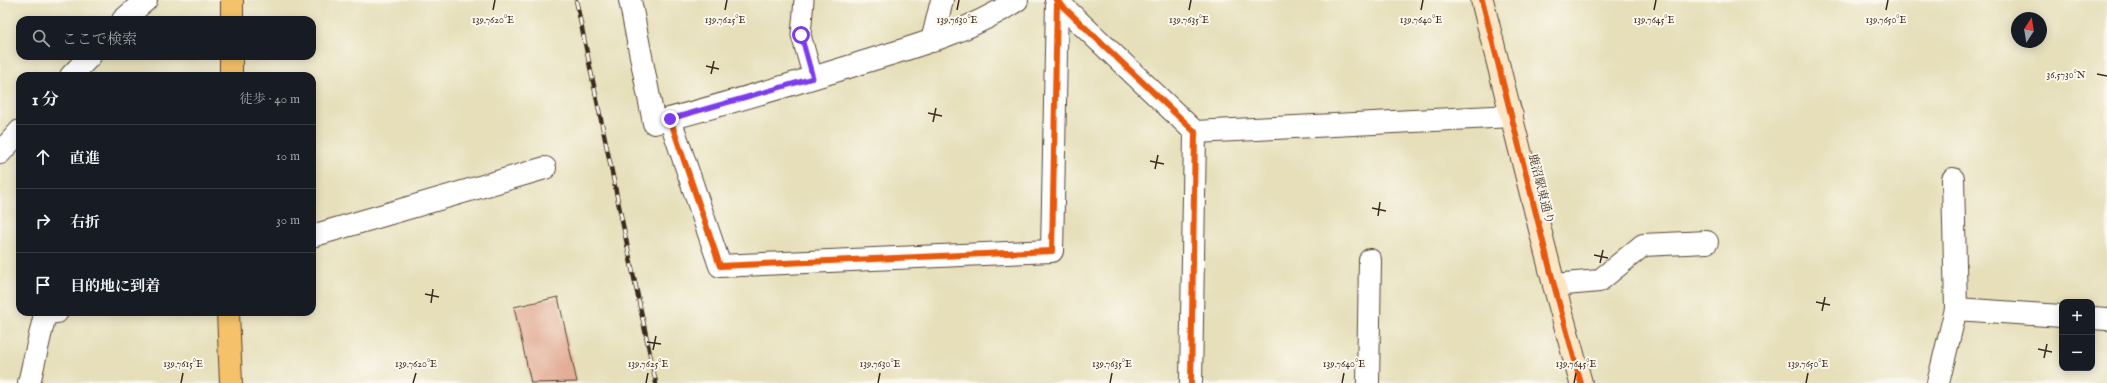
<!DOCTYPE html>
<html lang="ja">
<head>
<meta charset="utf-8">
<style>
	:root { --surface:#171b24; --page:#20242c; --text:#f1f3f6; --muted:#9ea1a6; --line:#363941 }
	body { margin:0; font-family:"IM FELL English","Noto Serif JP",serif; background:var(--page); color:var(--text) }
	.controls { position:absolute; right:12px; bottom:12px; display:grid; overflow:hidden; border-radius:8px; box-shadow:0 2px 10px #0003 }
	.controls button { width:36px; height:36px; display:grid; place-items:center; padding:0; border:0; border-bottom:1px solid var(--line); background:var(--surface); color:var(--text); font:20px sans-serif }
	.compass { position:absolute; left:2011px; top:12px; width:36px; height:36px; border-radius:50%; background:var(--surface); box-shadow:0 2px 10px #0003; rotate:12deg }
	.stop { position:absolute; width:12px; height:12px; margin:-9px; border:3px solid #7c3aed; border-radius:50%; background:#fff }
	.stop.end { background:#7c3aed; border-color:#fff; box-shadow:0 1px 4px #0008 }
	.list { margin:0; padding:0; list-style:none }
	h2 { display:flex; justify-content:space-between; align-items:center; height:52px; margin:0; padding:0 16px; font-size:17px }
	h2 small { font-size:13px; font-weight:400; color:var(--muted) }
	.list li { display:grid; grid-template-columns:26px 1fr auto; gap:12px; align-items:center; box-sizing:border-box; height:64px; padding:0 16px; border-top:1px solid var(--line) }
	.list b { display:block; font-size:15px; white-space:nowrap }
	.list em { font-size:13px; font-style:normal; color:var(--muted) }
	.icon { flex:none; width:22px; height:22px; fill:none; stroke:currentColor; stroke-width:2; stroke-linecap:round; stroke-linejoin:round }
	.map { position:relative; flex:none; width:2107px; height:383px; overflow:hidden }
	.search { position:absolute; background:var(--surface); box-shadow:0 2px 10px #0003; left:16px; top:16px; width:300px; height:44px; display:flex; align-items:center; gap:10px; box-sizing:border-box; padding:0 14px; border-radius:12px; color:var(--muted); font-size:15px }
	.panel { position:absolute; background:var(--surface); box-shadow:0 2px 10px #0003; left:16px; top:72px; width:300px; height:244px; border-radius:12px }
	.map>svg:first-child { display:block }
</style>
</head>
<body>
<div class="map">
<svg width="2107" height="383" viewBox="0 0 2107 383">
	<rect width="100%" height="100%" fill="#fbf7ec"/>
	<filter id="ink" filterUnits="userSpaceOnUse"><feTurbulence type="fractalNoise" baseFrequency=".025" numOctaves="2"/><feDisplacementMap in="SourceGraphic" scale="8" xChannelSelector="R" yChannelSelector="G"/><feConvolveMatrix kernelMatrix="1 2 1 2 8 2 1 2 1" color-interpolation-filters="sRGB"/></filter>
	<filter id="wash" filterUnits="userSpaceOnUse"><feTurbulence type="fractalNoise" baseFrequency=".012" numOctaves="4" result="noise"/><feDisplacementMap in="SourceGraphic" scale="16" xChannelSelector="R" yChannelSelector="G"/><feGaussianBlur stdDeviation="0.9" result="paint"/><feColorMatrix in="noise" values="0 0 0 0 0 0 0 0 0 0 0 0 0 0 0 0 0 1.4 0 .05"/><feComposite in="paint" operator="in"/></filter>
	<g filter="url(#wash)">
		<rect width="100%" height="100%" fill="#e6dfba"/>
		<g id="blocks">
			<polygon fill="#e3ae97" points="558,297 577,382 531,383 514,307"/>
		</g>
	</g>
	<g filter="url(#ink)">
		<use href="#blocks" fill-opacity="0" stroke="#554535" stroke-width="1"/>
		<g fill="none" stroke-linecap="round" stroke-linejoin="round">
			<g stroke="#554535" stroke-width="21">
				<polyline id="lane" points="804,0 801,35 813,78"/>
			</g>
			<g stroke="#554535" stroke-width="24">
				<g id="street">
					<path d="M630,0L654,123C723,105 790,85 858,64C912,47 970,32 1017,0"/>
					<polyline points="1056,0 1195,132 1191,383"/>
					<polyline points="123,20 146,0"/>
					<polyline points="932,41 942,0"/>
					<polyline points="71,76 90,56"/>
					<polyline points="670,119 720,266 1052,251 1057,2"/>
					<polyline points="1195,132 1512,116"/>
					<polyline points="0,153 20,131"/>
					<polyline points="312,236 545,168"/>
					<polyline points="1554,285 1599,281 1643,245 1707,242"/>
					<polyline points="1956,309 2062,316"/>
					<polyline points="2092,318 2107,319"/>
					<polyline points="29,383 45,314 57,312"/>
					<polyline points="1368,383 1370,260"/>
					<polyline points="1938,383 1956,309 1953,179"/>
				</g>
			</g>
			<g stroke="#554535" stroke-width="24">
				<polyline id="secondary" points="1482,0 1554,285 1581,383"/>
			</g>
			<g stroke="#554535" stroke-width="24">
				<g id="highway">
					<polyline points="232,20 232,0"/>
					<polyline points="231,76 231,56"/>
					<polyline points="228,312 231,383"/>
				</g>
			</g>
			<use href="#lane" stroke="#fff" stroke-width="19"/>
			<use href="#street" stroke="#fff" stroke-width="22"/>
			<use href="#secondary" stroke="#fbe6c4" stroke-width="22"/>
			<use href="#highway" stroke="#f5c16b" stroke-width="22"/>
			<g stroke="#3b2a1e" stroke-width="4.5">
				<polyline id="rail" points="576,0 656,383"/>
			</g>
			<use href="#rail" stroke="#fbf7ec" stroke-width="3" stroke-dasharray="9" stroke-linecap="butt"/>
			<g stroke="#fbf7ec" stroke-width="8">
				<g id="cycleway">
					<polyline points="1056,0 1195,132 1191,383"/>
					<polyline points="1482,0 1554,285 1581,383"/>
					<polyline points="670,119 720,266 1052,251 1057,2"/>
				</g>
			</g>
			<use href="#cycleway" stroke="#e8590c" stroke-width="6"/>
		</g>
	</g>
	<g fill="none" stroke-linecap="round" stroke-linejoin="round" filter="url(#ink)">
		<polyline stroke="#7c3aed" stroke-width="5" points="670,119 813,78 801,35"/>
	</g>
	<path fill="none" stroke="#3b2a1e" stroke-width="1.5" d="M493,10L495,0M725,10L727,0M957,10L959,0M1189,10L1191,0M1421,10L1423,0M1654,10L1656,0M1886,10L1888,0M706,66L719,69M711,74L714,61M2097,74L2107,76M928,113L942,116M933,122L936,108M1150,161L1164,164M1155,169L1158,155M1372,208L1386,211M1378,216L1380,202M1594,255L1608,258M1600,263L1603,250M425,294L439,297M1816,302L1830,305M431,303L433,289M1822,311L1825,297M647,342L661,344M2038,349L2052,352M653,350L656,336M2044,358L2047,344M181,383L183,373M413,383L416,373M646,383L648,373M878,383L880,373M1110,383L1112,373M1342,383L1344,373M1574,383L1576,373M1806,383L1808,373"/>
	<g text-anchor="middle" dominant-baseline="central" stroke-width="4" stroke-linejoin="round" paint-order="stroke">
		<g font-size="12" fill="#3b2a1e" stroke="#fbf7ec">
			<text transform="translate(1541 189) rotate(76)">鹿沼駅東通り</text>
		</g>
	</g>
	<g font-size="10" text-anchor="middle" fill="#3b2a1e" stroke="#fbf7ec" stroke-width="4" stroke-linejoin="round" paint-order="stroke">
		<text x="493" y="23">139.7620°E</text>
		<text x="725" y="23">139.7625°E</text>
		<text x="957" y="23">139.7630°E</text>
		<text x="1189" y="23">139.7635°E</text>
		<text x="1421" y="23">139.7640°E</text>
		<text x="1654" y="23">139.7645°E</text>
		<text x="1886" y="23">139.7650°E</text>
		<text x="2066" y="78">36.5730°N</text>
		<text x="183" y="367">139.7615°E</text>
		<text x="416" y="367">139.7620°E</text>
		<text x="648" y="367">139.7625°E</text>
		<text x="880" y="367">139.7630°E</text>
		<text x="1112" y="367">139.7635°E</text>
		<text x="1344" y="367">139.7640°E</text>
		<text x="1576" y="367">139.7645°E</text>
		<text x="1808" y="367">139.7650°E</text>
	</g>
</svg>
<div class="controls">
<button>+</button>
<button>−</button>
</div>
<svg class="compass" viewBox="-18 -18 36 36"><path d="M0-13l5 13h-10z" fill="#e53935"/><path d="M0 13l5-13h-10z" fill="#9ea1a6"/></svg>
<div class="stop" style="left:801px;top:35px"></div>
<div class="stop end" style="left:670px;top:119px"></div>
<div class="search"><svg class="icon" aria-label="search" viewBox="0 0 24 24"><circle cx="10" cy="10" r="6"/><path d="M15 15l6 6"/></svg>ここで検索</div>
<section class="panel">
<h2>1 分<small>徒歩 · 40 m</small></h2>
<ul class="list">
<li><svg class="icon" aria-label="ahead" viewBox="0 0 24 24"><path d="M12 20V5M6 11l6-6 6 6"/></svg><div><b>直進</b></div><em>10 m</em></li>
<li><svg class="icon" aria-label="right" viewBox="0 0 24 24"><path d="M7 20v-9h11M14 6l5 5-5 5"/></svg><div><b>右折</b></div><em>30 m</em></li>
<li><svg class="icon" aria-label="arrive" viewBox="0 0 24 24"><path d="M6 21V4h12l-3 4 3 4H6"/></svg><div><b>目的地に到着</b></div></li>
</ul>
</section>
</div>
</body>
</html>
